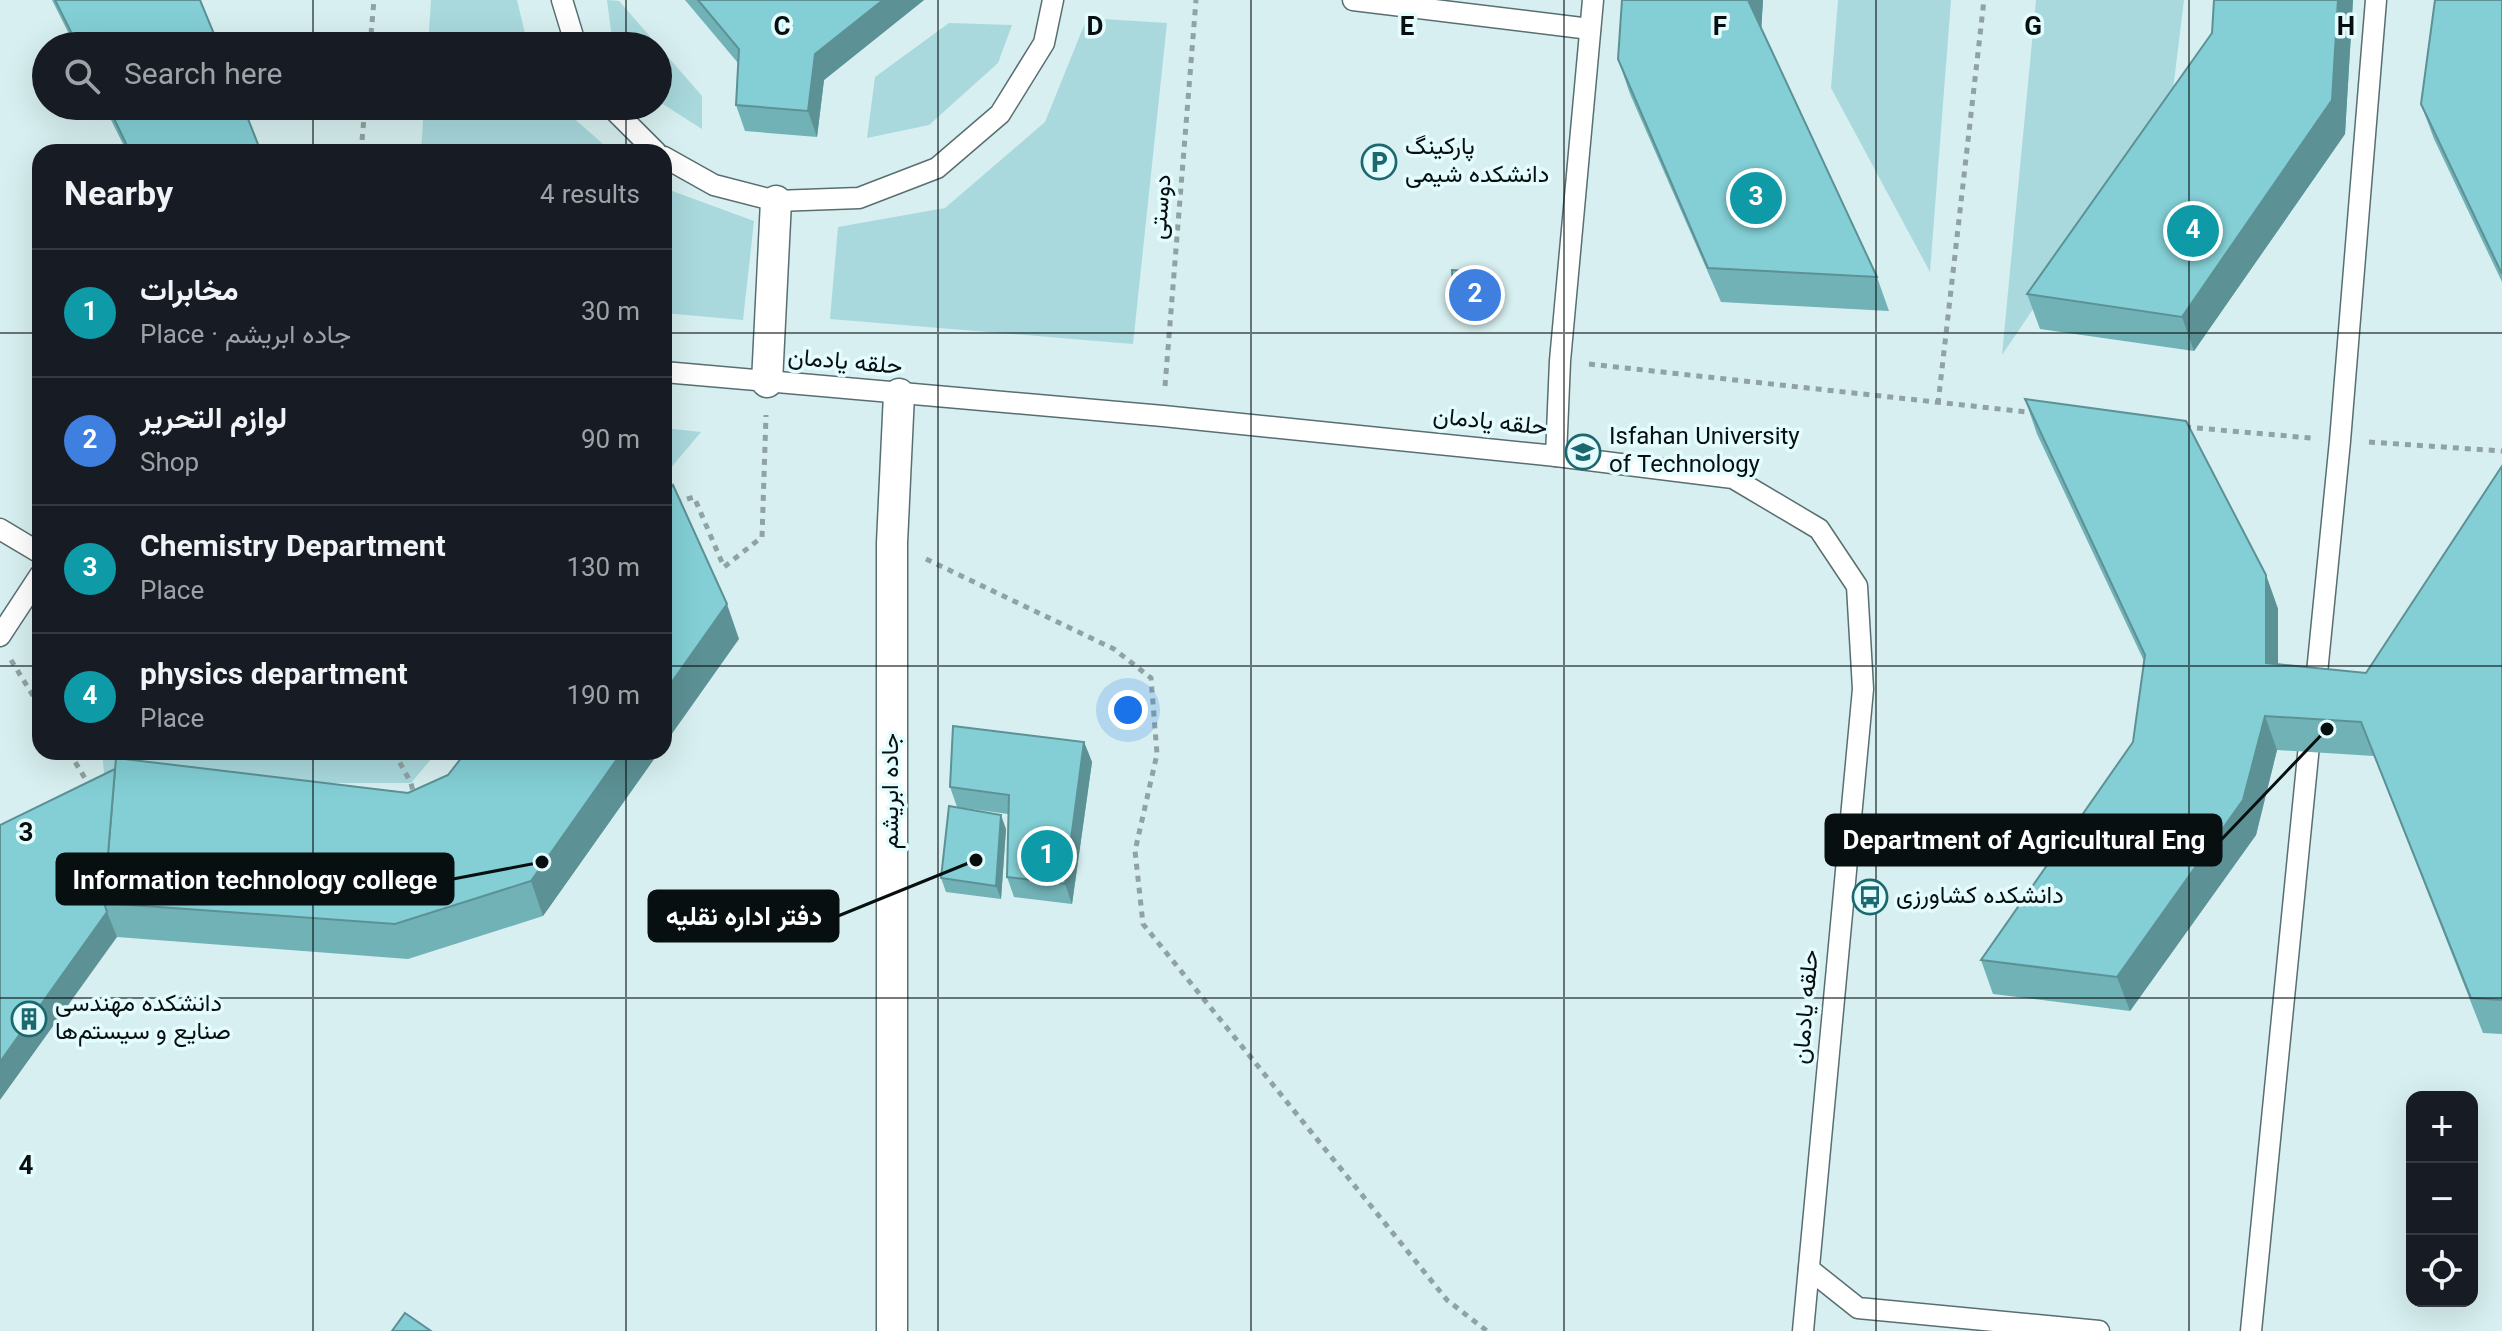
<!DOCTYPE html>
<html lang="en">
<head>
<meta charset="utf-8">
<style>
	:root { --surface:#171b24; --page:#20242c; --text:#f1f3f6; --muted:#9ea1a6; --line:#363941; --accent:#1a73e8 }
	body { margin:0; font-family:Georgia,Vazirmatn,serif; background:var(--page); color:var(--text) }
	.controls { position:absolute; right:24px; bottom:24px; display:grid; overflow:hidden; border-radius:16px; box-shadow:0 8px 32px #0002 }
	.controls button { width:72px; height:72px; display:grid; place-items:center; padding:0; border:0; border-bottom:2px solid var(--line); background:var(--surface); color:var(--text); font:40px sans-serif }
	.you { position:absolute; left:1128px; top:710px; width:28px; height:28px; margin:-20px; border:6px solid #fff; border-radius:50%; background:#1a73e8; box-shadow:0 0 0 12px #1a73e833 }
	.badge { display:grid; place-items:center; width:52px; height:52px; border-radius:50%; background:var(--accent); color:#fff; font-size:26px; font-weight:700 }
	.pin { position:absolute; translate:-50% -50%; border:4px solid #fff; box-shadow:0 2px 8px #0006 }
	.list { margin:0; padding:0; list-style:none }
	h2 { display:flex; justify-content:space-between; align-items:center; height:104px; margin:0; padding:0 32px; font-size:34px }
	h2 small { font-size:26px; font-weight:400; color:var(--muted) }
	.list li { display:grid; grid-template-columns:52px 1fr auto; gap:24px; align-items:center; box-sizing:border-box; height:128px; padding:0 32px; border-top:2px solid var(--line) }
	.list b { display:block; font-size:30px; white-space:nowrap }
	.list p { margin:0; font-size:26px; white-space:nowrap; color:var(--muted) }
	.list em { font-size:26px; font-style:normal; color:var(--muted) }
	.icon { flex:none; width:44px; height:44px; fill:none; stroke:currentColor; stroke-width:2; stroke-linecap:round; stroke-linejoin:round }
	.map { position:relative; flex:none; width:2502px; height:1331px; overflow:hidden }
	.search { position:absolute; background:var(--surface); box-shadow:0 8px 32px #0002; left:32px; top:32px; width:640px; height:88px; display:flex; align-items:center; gap:20px; box-sizing:border-box; padding:0 28px; border-radius:44px; color:var(--muted); font-size:30px }
	.panel { position:absolute; background:var(--surface); box-shadow:0 8px 32px #0002; left:32px; top:144px; width:640px; height:616px; border-radius:24px }
	.map>svg:first-child { display:block }
</style>
</head>
<body>
<div class="map">
<svg width="2502" height="1331" viewBox="0 0 2502 1331">
	<rect width="100%" height="100%" fill="#d7eff0"/>
	<g fill="#a9d9dd">
		<polygon points="431,0 517,0 528,46 428,46"/>
		<polygon points="607,0 619,1 702,96 702,129 658,101 658,46 613,46"/>
		<polygon points="1838,0 1951,0 1930,272 1831,88"/>
		<polygon points="2036,0 2184,0 2171,106 2002,355"/>
		<polygon points="1087,18 1167,23 1133,344 830,319 838,227 945,208 1045,122"/>
		<polygon points="949,23 1012,25 998,63 929,125 867,138 875,77"/>
		<polygon points="424,106 560,106 612,152 421,152"/>
		<polygon points="664,188 754,221 743,320 664,313"/>
		<polygon points="664,428 701,432 664,476"/>
		<polygon points="102,752 437,752 411,783 105,783"/>
	</g>
	<g fill="none" stroke-linecap="round" stroke-linejoin="round">
		<g stroke="#596e70" stroke-width="23">
			<g id="service">
				<polyline points="562,0 576,46"/>
				<polyline points="1353,0 1590,29"/>
				<polyline points="610,106 656,152"/>
				<polyline points="664,157 714,185 776,201 859,198 937,168 1000,114 1044,43 1053,0"/>
				<polyline points="664,372 1163,416 1556,456 1733,478 1819,529 1857,586 1863,689 1803,1331"/>
				<polyline points="1556,456 1560,361 1593,0"/>
				<polyline points="0,529 40,553"/>
				<polyline points="0,636 40,575"/>
				<polyline points="2315,693 2340,441 2376,0"/>
				<polyline points="1809,1269 1858,1308 2099,1331"/>
				<polyline points="2251,1331 2311,725"/>
			</g>
		</g>
		<g stroke="#596e70" stroke-width="33">
			<g id="pedestrian">
				<polyline points="767,382 776,201"/>
				<polyline points="892,1331 892,543 899,394"/>
			</g>
		</g>
		<g stroke="#90a2a3" stroke-width="5" stroke-dasharray="6 6" stroke-linecap="butt">
			<polyline points="370,46 374,0"/>
			<polyline points="361,152 365,106"/>
			<polyline points="1589,364 2036,413"/>
			<polyline points="1165,386 1196,0"/>
			<polyline points="1938,404 1984,0"/>
			<polyline points="2185,427 2311,438"/>
			<polyline points="2369,442 2502,451"/>
			<polyline points="664,506 694,497 724,567 762,537 766,415"/>
			<polyline points="926,559 1114,649 1151,678 1157,754 1135,851 1143,924 1447,1300 1487,1331"/>
			<polyline points="11,660 40,707"/>
			<polyline points="69,752 91,788"/>
			<polyline points="394,752 411,783 414,796"/>
			<polyline points="131,764 146,752"/>
		</g>
		<use href="#service" stroke="#fff" stroke-width="20"/>
		<use href="#pedestrian" stroke="#fff" stroke-width="30"/>
	</g>
	<g fill="#71b2b7">
		<polygon points="52,0 200,0 219,46 75,46"/>
		<polygon points="685,0 924,0 824,80 817,137 745,131 736,105 738,63"/>
		<polygon points="1622,0 1763,0 1761,28 1877,277 1889,311 1721,302 1630,94 1618,59"/>
		<polygon points="2214,0 2353,0 2345,134 2194,351 2040,329 2027,294 2212,33"/>
		<polygon points="2502,0 2502,282 2434,139 2421,104"/>
		<polygon points="104,106 243,106 261,152 127,152"/>
		<polygon points="1491,273 1494,280 1492,313 1457,309 1454,302"/>
		<polygon points="2025,399 2266,575 2278,609 2278,665 2366,673 2502,466 2502,1034 2483,1033 2374,756 2277,750 2256,835 2130,1011 1993,994 1981,960 2133,742 2144,661 2037,434"/>
		<polygon points="1084,742 1092,762 1072,904 1014,897 1007,877 1008,814 957,807 950,787"/>
		<polygon points="466,752 659,752 543,916 408,959 117,937 0,825 408,793 448,775"/>
		<polygon points="1006,829 1001,899 946,892 941,878"/>
	</g>
	<g fill="#5c9195">
		<polygon points="883,0 924,0 824,80 817,137 808,111 815,54"/>
		<polygon points="1748,0 1763,0 1761,35"/>
		<polygon points="2338,0 2353,0 2345,134 2194,351 2182,317"/>
		<polygon points="1491,273 1494,280 1492,313 1490,306"/>
		<polygon points="2266,575 2278,609 2278,698 2266,663"/>
		<polygon points="727,604 739,639 664,745 664,693"/>
		<polygon points="2265,716 2277,750 2256,835 2130,1011 2117,977"/>
		<polygon points="1084,742 1092,762 1072,904 1065,884"/>
		<polygon points="622,752 659,752 543,916 531,881"/>
		<polygon points="1001,815 1006,829 1001,899 996,886"/>
		<polygon points="107,912 117,937 0,1100 0,1062"/>
	</g>
	<g fill="#83cfd5" stroke="#5c9195" stroke-width="2">
		<polygon points="55,0 200,0 219,46 78,46"/>
		<polygon points="698,0 883,0 815,54 808,111 736,105 739,49"/>
		<polygon points="1622,0 1748,0 1877,277 1708,268 1618,59"/>
		<polygon points="2214,0 2338,0 2332,100 2182,317 2027,294 2212,33"/>
		<polygon points="2435,0 2502,0 2502,274 2421,104"/>
		<polygon points="108,106 243,106 261,152 130,152"/>
		<polygon points="1452,270 1491,273 1490,306 1454,302"/>
		<polygon points="2025,399 2186,421 2266,575 2266,663 2366,673 2502,466 2502,1000 2471,998 2361,722 2265,716 2243,800 2117,977 1981,960 2133,742 2145,655"/>
		<polygon points="673,485 727,604 664,693 664,497"/>
		<polygon points="953,726 1084,742 1065,884 1007,877 1009,795 950,787"/>
		<polygon points="466,752 622,752 531,881 395,924 104,903 116,758 408,793 448,775"/>
		<polygon points="115,769 104,903 107,912 0,1062 0,825"/>
		<polygon points="949,806 1001,815 996,886 941,878"/>
		<polygon points="405,1313 431,1331 392,1331"/>
	</g>
	<path fill="none" stroke="#070f10" stroke-width="2" stroke-opacity="0.55" d="M313,0V46M626,0V46M938,0V1331M1251,0V1331M1564,0V1331M1876,0V1331M2189,0V1331M313,106V152M626,106V152M0,333H40M664,333H2502M0,666H40M664,666H2502M313,752V1331M626,752V1331M0,998H2502"/>
	<defs>
		<g id="parking-ring" transform="scale(1.8)"><circle r="9.5" fill="#e4fcfe" stroke="#1b686e" stroke-width="1.5"/><path d="M-3.5-5.5H1a3.5 3.5 0 0 1 0 7H-1V5.5H-3.5ZM-1-3.4V-.6H.8a1.4 1.4 0 0 0 0-2.8Z" fill="#1b686e"/></g>
		<g id="university-ring" transform="scale(1.8)"><circle r="9.5" fill="#e4fcfe" stroke="#1b686e" stroke-width="1.5"/><path d="M0-5L7-2L0 1L-7-2ZM-4 1L0 2.5L4 1V4Q0 6-4 4Z" fill="#1b686e"/></g>
		<g id="bus-ring" transform="scale(1.8)"><circle r="9.5" fill="#e4fcfe" stroke="#1b686e" stroke-width="1.5"/><path d="M-5-6H5V4H4V6H2V4H-2V6H-4V4H-5ZM-3.5-4V0h7V-4ZM-3.5 1.2v1.5H-2V1.2ZM2 1.2v1.5H3.5V1.2Z" fill="#1b686e"/></g>
		<g id="building-ring" transform="scale(1.8)"><circle r="9.5" fill="#e4fcfe" stroke="#1b686e" stroke-width="1.5"/><path d="M-4-6H4V6H1V3H-1V6H-4ZM-2.5-4.3h1.7v1.8h-1.7ZM.8-4.3h1.7v1.8H.8ZM-2.5-1h1.7V.8h-1.7ZM.8-1h1.7V.8H.8Z" fill="#1b686e"/></g>
	</defs>
	<g fill-rule="evenodd">
		<use href="#parking-ring" x="1379" y="162"/>
		<use href="#university-ring" x="1583" y="452"/>
		<use href="#bus-ring" x="1870" y="897"/>
		<use href="#building-ring" x="29" y="1019"/>
	</g>
	<g text-anchor="middle" dominant-baseline="central" stroke-width="7" stroke-linejoin="round" paint-order="stroke">
		<g font-size="24" fill="#070f10" stroke="#e4fcfe" text-anchor="start">
			<text x="1405" y="148">پارکینگ<tspan x="1405" dy="28">دانشکده شیمی</tspan></text>
			<text x="1609" y="438">Isfahan University<tspan x="1609" dy="28">of Technology</tspan></text>
			<text x="1896" y="897">دانشکده کشاورزی</text>
			<text x="55" y="1005">دانشکده مهندسی<tspan x="55" dy="28">صنایع و سیستم‌ها</tspan></text>
		</g>
		<g font-size="24" fill="#070f10" stroke="#e4fcfe">
			<text transform="translate(1162 207) rotate(-85)">دوستی</text>
			<text transform="translate(845 363) rotate(5)">حلقه یادمان</text>
			<text transform="translate(1490 423) rotate(6)">حلقه یادمان</text>
			<text transform="translate(892 791) rotate(-90)">جاده ابریشم</text>
			<text transform="translate(1807 1007) rotate(-85)">حلقه یادمان</text>
		</g>
	</g>
	<g font-size="26" text-anchor="middle" font-weight="bold" fill="#070f10" stroke="#e4fcfe" stroke-width="7" stroke-linejoin="round" paint-order="stroke">
		<text x="782" y="35">C</text>
		<text x="1095" y="35">D</text>
		<text x="1407" y="35">E</text>
		<text x="1720" y="35">F</text>
		<text x="2033" y="35">G</text>
		<text x="2346" y="35">H</text>
		<text x="26" y="841">3</text>
		<text x="26" y="1174">4</text>
	</g>
	<path fill="none" stroke="#070f10" stroke-width="3" d="M2327 729L2221 840M542 862L453 879M976 860L838 916"/>
	<g fill="#070f10" stroke="#e4fcfe" stroke-width="3">
		<circle cx="2327" cy="729" r="8"/>
		<circle cx="542" cy="862" r="8"/>
		<circle cx="976" cy="860" r="8"/>
	</g>
	<g fill="#070f10" stroke="#070f10" stroke-width="3">
		<rect x="1826" y="815" width="395" height="50" rx="8"/>
		<rect x="57" y="854" width="396" height="50" rx="8"/>
		<rect x="649" y="891" width="189" height="50" rx="8"/>
	</g>
	<g font-size="26" text-anchor="middle" font-weight="bold" fill="#fff">
		<text x="2024" y="849">Department of Agricultural Eng</text>
		<text x="255" y="889">Information technology college</text>
		<text x="744" y="925">دفتر اداره نقلیه</text>
	</g>
</svg>
<div class="controls">
<button>+</button>
<button>−</button>
<button><svg class="icon" aria-label="locate" viewBox="0 0 24 24"><circle cx="12" cy="12" r="6"/><path d="M12 2v4M12 18v4M2 12h4M18 12h4"/></svg></button>
</div>
<div class="you"></div>
<div class="pin badge" style="left:1047px;top:856px;background:#0f9aa8">1</div>
<div class="pin badge" style="left:1475px;top:295px;background:#3f7fe0">2</div>
<div class="pin badge" style="left:1756px;top:198px;background:#0f9aa8">3</div>
<div class="pin badge" style="left:2193px;top:231px;background:#0f9aa8">4</div>
<div class="search"><svg class="icon" aria-label="search" viewBox="0 0 24 24"><circle cx="10" cy="10" r="6"/><path d="M15 15l6 6"/></svg>Search here</div>
<section class="panel">
<h2>Nearby<small>4 results</small></h2>
<ul class="list">
<li><span class="badge" style="background:#0f9aa8">1</span><div><b>مخابرات</b><p>Place · جاده ابریشم</p></div><em>30 m</em></li>
<li><span class="badge" style="background:#3f7fe0">2</span><div><b>لوازم التحریر</b><p>Shop</p></div><em>90 m</em></li>
<li><span class="badge" style="background:#0f9aa8">3</span><div><b>Chemistry Department</b><p>Place</p></div><em>130 m</em></li>
<li><span class="badge" style="background:#0f9aa8">4</span><div><b>physics department</b><p>Place</p></div><em>190 m</em></li>
</ul>
</section>
</div>
</body>
</html>
